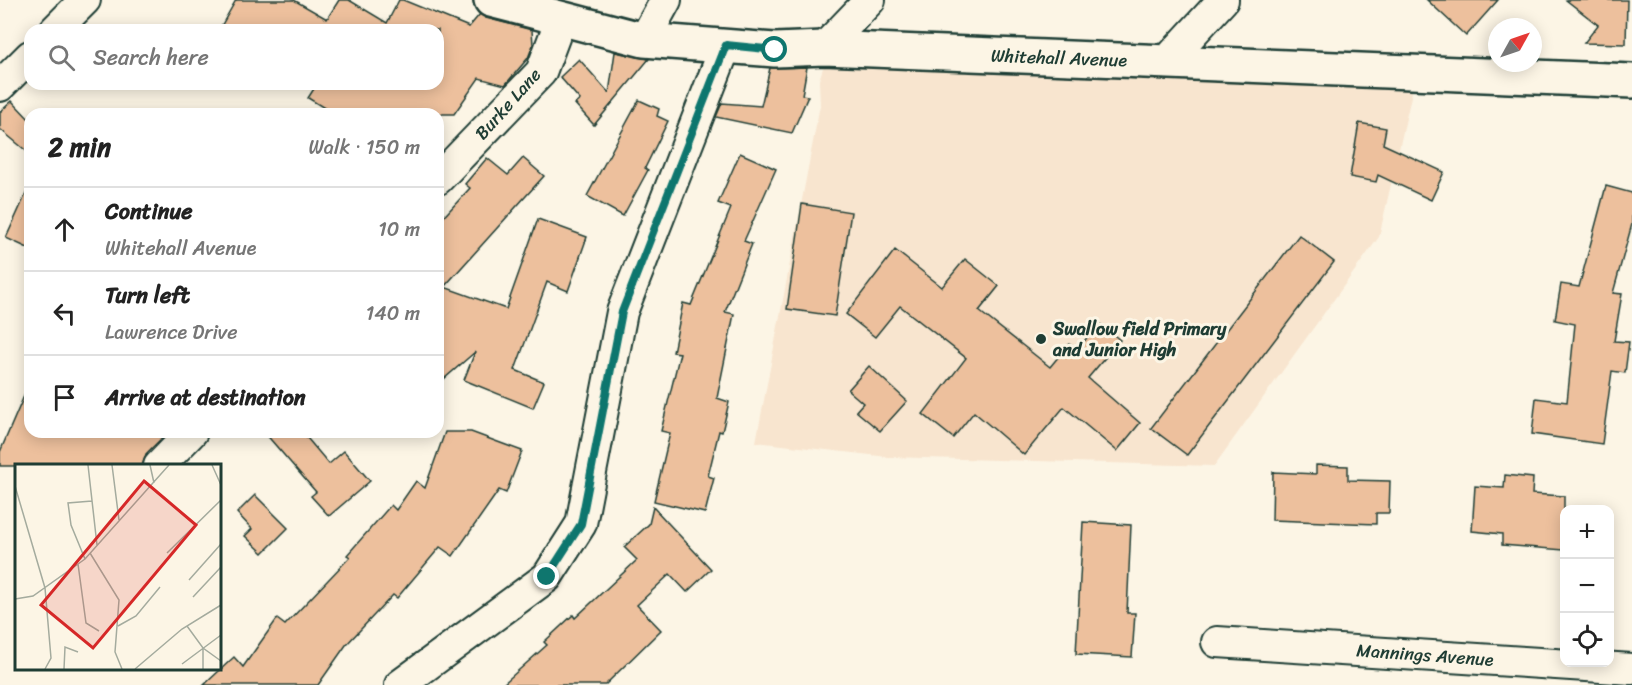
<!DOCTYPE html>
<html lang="en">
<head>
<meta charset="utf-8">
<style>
	:root { --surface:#fff; --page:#f6f6f6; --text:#222; --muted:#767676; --line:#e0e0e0 }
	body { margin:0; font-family:Sriracha,sans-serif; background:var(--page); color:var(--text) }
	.controls { position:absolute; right:18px; bottom:18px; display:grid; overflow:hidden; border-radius:12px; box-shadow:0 3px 15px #0003 }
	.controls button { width:54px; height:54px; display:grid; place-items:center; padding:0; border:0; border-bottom:2px solid var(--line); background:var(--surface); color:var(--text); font:30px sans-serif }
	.compass { position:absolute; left:1488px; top:18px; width:54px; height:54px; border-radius:50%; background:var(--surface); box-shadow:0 3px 15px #0003; rotate:50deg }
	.stop { position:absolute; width:18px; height:18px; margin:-14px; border:4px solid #0f766e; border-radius:50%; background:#fff }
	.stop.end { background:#0f766e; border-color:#fff; box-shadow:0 2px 6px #0008 }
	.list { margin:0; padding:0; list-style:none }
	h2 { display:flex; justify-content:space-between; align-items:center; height:78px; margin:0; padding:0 24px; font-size:26px }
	h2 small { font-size:20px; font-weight:400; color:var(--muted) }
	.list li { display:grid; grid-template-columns:39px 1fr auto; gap:18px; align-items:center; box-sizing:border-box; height:84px; padding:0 24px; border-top:2px solid var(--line) }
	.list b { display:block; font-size:22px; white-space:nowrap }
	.list p { margin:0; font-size:20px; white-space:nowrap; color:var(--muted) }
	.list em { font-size:20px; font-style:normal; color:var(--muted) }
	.icon { flex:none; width:33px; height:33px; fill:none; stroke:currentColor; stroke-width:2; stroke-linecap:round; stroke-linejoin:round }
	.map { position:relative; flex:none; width:1632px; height:685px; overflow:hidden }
	.search { position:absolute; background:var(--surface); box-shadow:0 3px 15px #0003; left:24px; top:24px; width:420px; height:66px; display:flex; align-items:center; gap:15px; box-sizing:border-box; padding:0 21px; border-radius:18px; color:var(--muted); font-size:22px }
	.panel { position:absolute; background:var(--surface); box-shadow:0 3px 15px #0003; left:24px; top:108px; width:420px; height:330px; border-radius:18px }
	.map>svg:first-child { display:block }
</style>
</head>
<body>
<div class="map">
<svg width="1632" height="685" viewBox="0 0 1632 685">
	<rect width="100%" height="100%" fill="#fcf5e5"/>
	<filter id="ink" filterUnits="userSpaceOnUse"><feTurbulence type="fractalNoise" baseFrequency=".0167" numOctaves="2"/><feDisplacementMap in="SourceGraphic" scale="12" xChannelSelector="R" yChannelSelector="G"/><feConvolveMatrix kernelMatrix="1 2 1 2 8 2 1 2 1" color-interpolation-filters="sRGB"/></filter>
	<g filter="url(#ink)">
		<polygon fill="#f8e5cf" points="826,59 1415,79 1379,237 1214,466 888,457 756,442 820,105 819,80"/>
		<g fill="#edc09d" stroke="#1f3d34" stroke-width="1.5">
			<polygon points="236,0 294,0 327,19 339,0 349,0 387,23 399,0 403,0 469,27 480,14 486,18 532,30 533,45 528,58 505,85 479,78 454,114 334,114 308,98 317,84 438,84 438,30 219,30"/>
			<polygon points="1427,0 1498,0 1466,36"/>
			<polygon points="1566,0 1627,0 1626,44 1584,43 1598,25"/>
			<polygon points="615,52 649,59 594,125 575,104 580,100 560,77 579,59 609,93"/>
			<polygon points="807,67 802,95 808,96 792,133 716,117 722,103 761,106 770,68"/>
			<polygon points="639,100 659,109 657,116 668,121 645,168 648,170 623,216 587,196"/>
			<polygon points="12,101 30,120 30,154 0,129 0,112"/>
			<polygon points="1359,123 1386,128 1383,144 1444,172 1431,200 1378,175 1376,182 1350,177"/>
			<polygon points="740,153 776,169 744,241 752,244 725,312 734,314 717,398 729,402 722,432 719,431 708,476 714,478 705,513 654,501 670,433 661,431 680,353 673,352 683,303 691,305 731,208 718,203"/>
			<polygon points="487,158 508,175 523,158 544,176 444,287 506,309 538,219 587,237 568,291 547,282 515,370 544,382 533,408 464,380 475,352 438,384 438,223 470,188 465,184"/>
			<polygon points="30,185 30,249 6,238"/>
			<polygon points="1606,186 1632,193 1632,224 1613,293 1622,294 1614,341 1629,342 1625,373 1612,371 1602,444 1532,434 1536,398 1567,402 1575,324 1555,320 1561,284 1579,287"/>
			<polygon points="802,204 851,212 835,316 787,309"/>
			<polygon points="1299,235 1334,262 1187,455 1151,428"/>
			<polygon points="895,250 942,287 965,259 999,286 979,311 1050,367 1069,344 1077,350 1099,323 1120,340 1088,378 1140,423 1117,451 1064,407 1024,455 974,412 953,438 923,414 966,358 900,306 875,337 846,314"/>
			<polygon points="869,366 907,401 880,431 856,411 863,403 848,390"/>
			<polygon points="30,382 30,432 152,432 162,438 146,454 142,466 0,466 0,452"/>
			<polygon points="264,432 302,432 329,464 344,451 370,481 329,516 311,496 316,492"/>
			<polygon points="445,432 471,432 522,451 506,493 499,490 453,556 440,547 397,598 393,595 346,645 318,685 204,685 234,657 243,667 277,619 285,625 350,557 347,555 391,505 396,510 416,481 425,488"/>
			<polygon points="1316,465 1348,466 1348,480 1390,481 1389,513 1376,513 1376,524 1272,520 1273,472 1316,474"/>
			<polygon points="1505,475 1533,478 1532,494 1564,496 1564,550 1502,545 1502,534 1472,531 1475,486 1504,488"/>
			<polygon points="255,495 288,528 263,553 245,536 252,529 237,513"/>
			<polygon points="653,507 711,569 687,592 670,574 637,605 661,630 605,685 502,685 547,645 544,642 573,615 575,618 637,560 624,547 649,524"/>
			<polygon points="1083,522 1131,525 1127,613 1135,613 1132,657 1076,654"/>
		</g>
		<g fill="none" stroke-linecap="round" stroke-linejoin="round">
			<g stroke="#1f3d34" stroke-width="34">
				<g id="street">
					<polyline points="55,30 85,0"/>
					<polyline points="644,40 666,0"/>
					<polyline points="824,48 870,0"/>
					<polyline points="1166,62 1223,0"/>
					<polyline points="0,86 30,56"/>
					<polyline points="438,179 541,72 561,19"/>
					<polyline points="159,466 192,432"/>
					<polyline points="1217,642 1632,669"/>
					<polyline points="400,685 547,577 581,524 622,312 726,45"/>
				</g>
			</g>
			<g stroke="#1f3d34" stroke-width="38">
				<polyline id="secondary" points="491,0 644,40 775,50 824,48 1632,81"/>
			</g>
			<use href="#street" stroke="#fcf5e5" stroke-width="30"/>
			<use href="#secondary" stroke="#fcf5e5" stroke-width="33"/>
		</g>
	</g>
	<g fill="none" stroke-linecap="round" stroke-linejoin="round" filter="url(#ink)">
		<polyline stroke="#0f766e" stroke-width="8" points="547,577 581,524 622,312 726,45 775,50"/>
	</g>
	<circle fill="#1f3d34" stroke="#fcf5e5" stroke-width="2" cx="1041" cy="339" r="6"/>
	<g text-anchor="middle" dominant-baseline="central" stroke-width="6" stroke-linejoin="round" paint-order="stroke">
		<g font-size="18" fill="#1f3d34" stroke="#fcf5e5">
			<text transform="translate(1059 58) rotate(2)">Whitehall Avenue</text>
			<text transform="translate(508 104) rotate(-48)">Burke Lane</text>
			<text transform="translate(1425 655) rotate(4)">Mannings Avenue</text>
		</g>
		<g font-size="18" font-weight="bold" fill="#1f3d34" stroke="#fcf5e5" text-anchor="start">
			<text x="1053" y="329">Swallow field Primary<tspan x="1053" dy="21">and Junior High</tspan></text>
		</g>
	</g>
	<g transform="translate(15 464)">
		<rect width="206" height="206" fill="#fcf5e5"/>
		<path fill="none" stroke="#a4ab9e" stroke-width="1.5" d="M73,1L82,81M97,1L104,56M135,1L139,19M197,1L206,21M0,22L30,124L36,194L30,205M75,89L104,136L100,188L107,205M152,89L206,36M70,95L56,61L53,39L77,37M63,100L71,159L84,167M174,116L206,80M178,133L206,103M0,135L18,132L70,95L154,1M103,162L121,152L145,123M172,162L188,184L206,197M167,200L206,171M49,205L50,183L63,188M120,205L167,165L206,141M188,205V185"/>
		<path fill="#d62828" fill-opacity="0.15" stroke="#d62828" stroke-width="3" d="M129,17L181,61L78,184L26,141Z"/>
		<rect width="206" height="206" fill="none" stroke="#1f3d34" stroke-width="3"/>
	</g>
</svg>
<div class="controls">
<button>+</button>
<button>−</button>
<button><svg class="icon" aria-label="locate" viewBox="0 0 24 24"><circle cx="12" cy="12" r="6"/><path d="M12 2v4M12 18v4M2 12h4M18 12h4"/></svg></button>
</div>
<svg class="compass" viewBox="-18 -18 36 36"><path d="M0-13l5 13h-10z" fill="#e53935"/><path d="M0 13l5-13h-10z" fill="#767676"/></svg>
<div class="stop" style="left:775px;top:50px"></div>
<div class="stop end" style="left:547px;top:577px"></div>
<div class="search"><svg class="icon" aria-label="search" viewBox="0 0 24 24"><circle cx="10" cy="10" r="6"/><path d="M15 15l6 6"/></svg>Search here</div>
<section class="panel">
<h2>2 min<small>Walk · 150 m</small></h2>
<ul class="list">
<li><svg class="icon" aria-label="ahead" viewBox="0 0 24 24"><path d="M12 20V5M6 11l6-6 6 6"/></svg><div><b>Continue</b><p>Whitehall Avenue</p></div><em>10 m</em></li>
<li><svg class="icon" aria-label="left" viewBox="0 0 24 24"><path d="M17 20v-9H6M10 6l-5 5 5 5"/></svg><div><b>Turn left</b><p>Lawrence Drive</p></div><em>140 m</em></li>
<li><svg class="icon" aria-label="arrive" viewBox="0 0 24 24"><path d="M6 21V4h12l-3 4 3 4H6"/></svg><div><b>Arrive at destination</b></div></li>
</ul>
</section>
</div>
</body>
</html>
